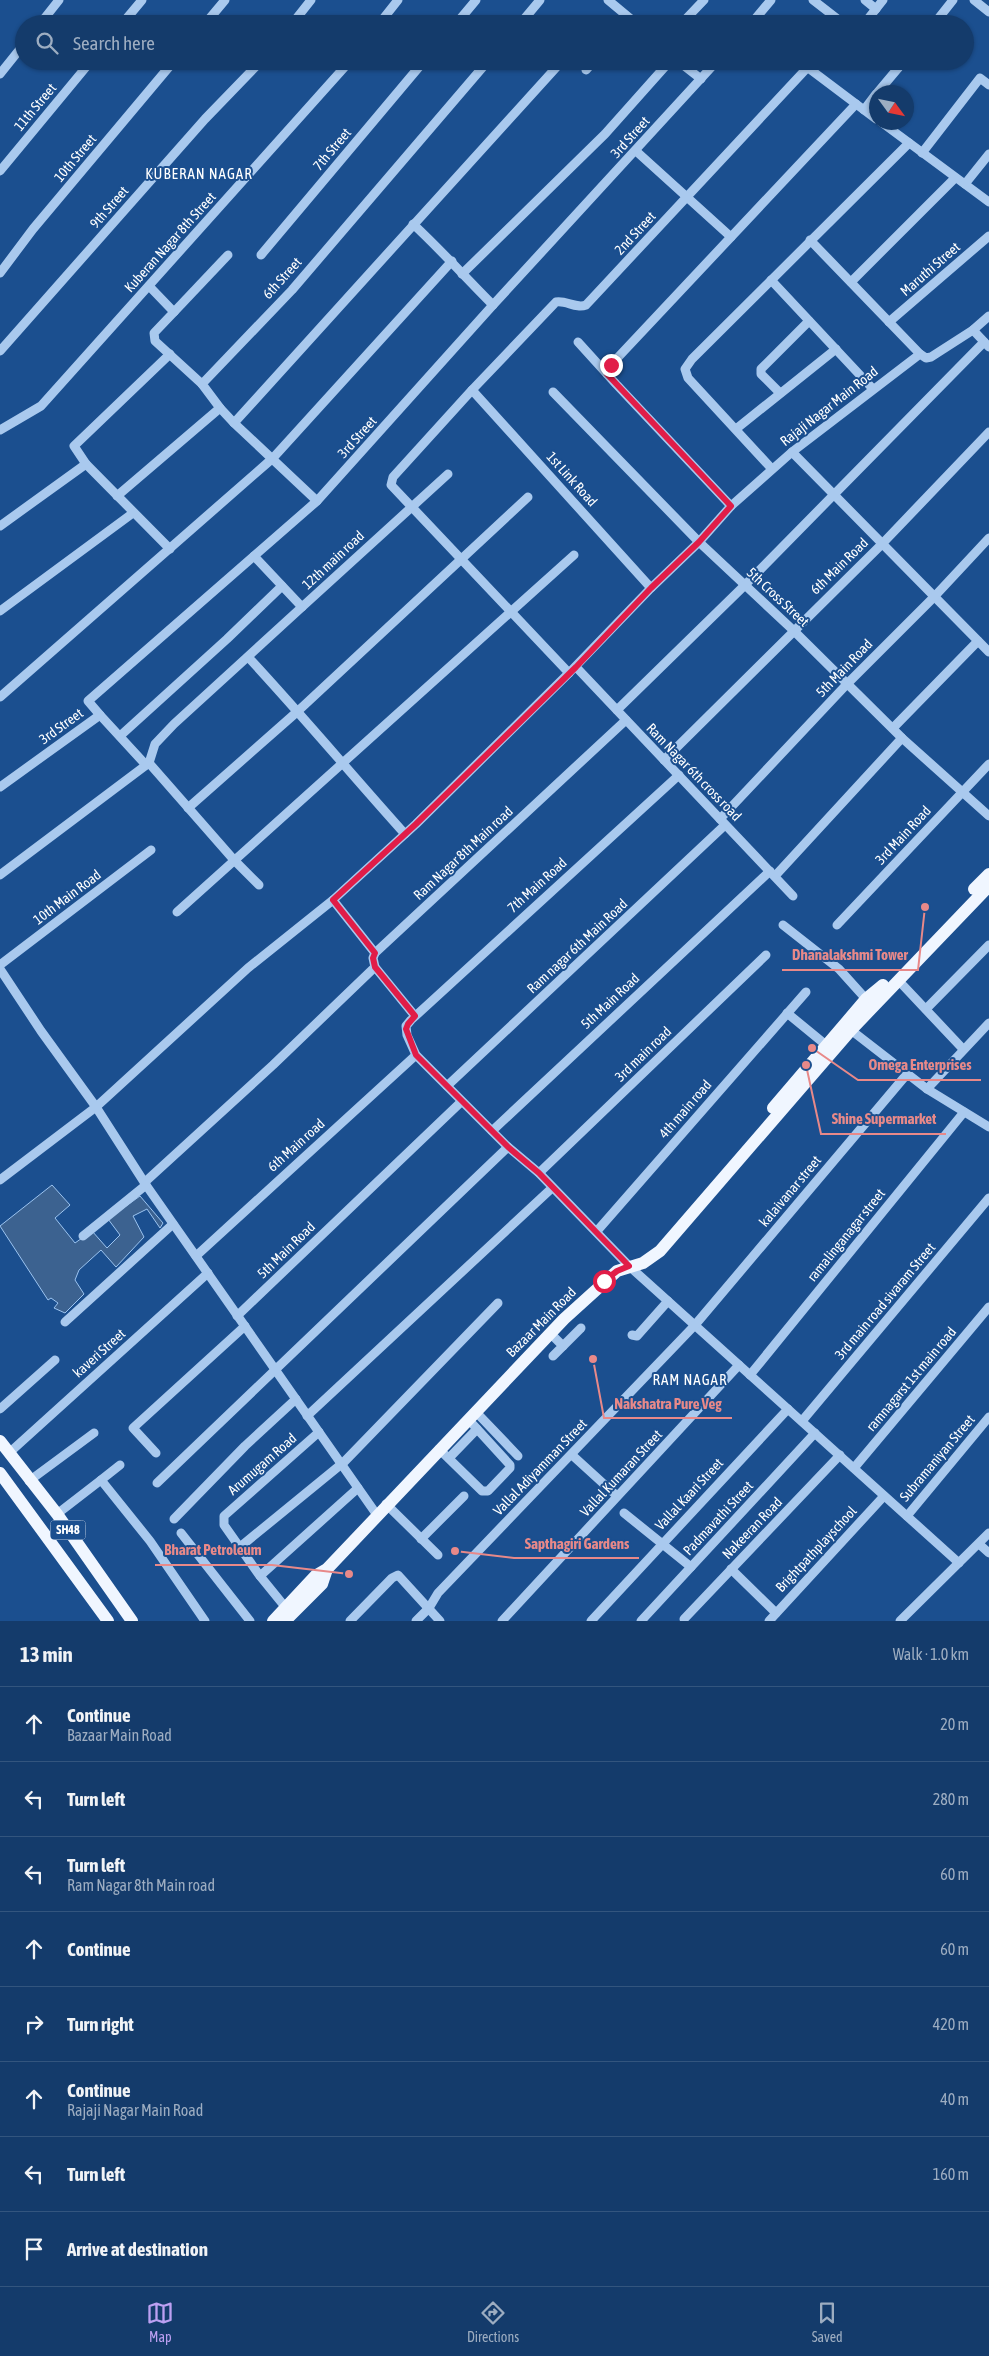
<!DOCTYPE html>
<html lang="en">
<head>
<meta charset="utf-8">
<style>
	:root { --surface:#143b6b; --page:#1d4271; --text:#f1f3f6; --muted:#9dadc1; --line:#33557e; --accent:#bca0f2 }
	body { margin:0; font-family:"Asap Condensed",sans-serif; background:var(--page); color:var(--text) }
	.compass { position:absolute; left:869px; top:85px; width:45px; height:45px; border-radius:50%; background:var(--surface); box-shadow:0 1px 4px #0004; rotate:123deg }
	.stop { position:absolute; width:15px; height:15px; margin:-11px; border:4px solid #e11d48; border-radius:50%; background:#fff }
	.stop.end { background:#e11d48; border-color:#fff; box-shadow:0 1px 5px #0008 }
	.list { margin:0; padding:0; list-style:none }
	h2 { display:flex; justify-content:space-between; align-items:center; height:65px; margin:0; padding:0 20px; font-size:21px }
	h2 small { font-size:16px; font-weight:400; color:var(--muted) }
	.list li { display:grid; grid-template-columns:32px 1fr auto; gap:15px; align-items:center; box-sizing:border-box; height:75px; padding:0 20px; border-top:1px solid var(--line) }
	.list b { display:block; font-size:19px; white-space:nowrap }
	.list p { margin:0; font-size:16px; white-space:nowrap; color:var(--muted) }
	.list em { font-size:16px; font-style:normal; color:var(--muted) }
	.icon { flex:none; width:28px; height:28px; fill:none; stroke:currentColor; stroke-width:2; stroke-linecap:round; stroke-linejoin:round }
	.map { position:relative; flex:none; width:989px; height:1621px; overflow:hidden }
	.search { position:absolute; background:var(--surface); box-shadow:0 1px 4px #0004; left:15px; right:15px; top:15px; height:55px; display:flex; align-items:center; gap:12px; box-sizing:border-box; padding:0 18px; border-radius:28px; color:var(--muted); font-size:19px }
	.sheet { height:665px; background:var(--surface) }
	nav { display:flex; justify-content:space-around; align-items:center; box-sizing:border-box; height:70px; border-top:1px solid var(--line); background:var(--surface); font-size:14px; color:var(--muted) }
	nav a { display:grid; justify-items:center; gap:2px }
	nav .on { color:var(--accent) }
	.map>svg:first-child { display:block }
</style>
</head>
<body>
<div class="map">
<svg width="989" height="1621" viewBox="0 0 989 1621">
	<rect width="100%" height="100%" fill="#1b4f8f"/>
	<polygon fill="#3c6290" stroke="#9cc4f0" points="52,1185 70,1205 55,1218 75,1243 92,1231 107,1248 120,1235 108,1219 140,1196 163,1223 160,1228 147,1209 133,1216 144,1237 116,1267 101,1250 79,1270 75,1280 84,1294 65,1313 54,1308 58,1303 51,1298 48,1300 0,1226"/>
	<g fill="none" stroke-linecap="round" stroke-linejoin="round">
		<g stroke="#a9c9ee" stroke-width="9">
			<polyline points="608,0 632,20"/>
			<polyline points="813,0 844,24"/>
			<polyline points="865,0 876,9"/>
			<polyline points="974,0 989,12"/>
			<polyline points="682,23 704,0"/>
			<polyline points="40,24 59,0"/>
			<polyline points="122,24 142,0"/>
			<polyline points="205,24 225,0"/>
			<polyline points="292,24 311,0"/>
			<polyline points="379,24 398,0"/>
			<polyline points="456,24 476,0"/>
			<polyline points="520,24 540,0"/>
			<polyline points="751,24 771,0"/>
			<polyline points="864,24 883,0"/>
			<polyline points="934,24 953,0"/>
			<polyline points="678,61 701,79"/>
			<polyline points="799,61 876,119"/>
			<polyline points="890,61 898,68"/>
			<path d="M807,68L586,305C576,309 566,300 556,302L472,390L393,477L391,485L569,673L651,588L699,542L731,506L792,452L920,354L926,358L931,357L973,330L989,316"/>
			<polyline points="586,70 594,61"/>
			<polyline points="0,74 24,44"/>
			<polyline points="878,92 904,61"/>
			<polyline points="864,110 876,94"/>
			<polyline points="881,122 989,202"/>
			<polyline points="636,151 731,237"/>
			<polyline points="922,153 980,78 989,85"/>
			<polyline points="0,171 91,61"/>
			<polyline points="965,184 989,154"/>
			<path d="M413,224C441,250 466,278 493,305"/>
			<polyline points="810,240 920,354"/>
			<polyline points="261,255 424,61"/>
			<polyline points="0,273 33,229 174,61"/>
			<polyline points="462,274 605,134 670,61"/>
			<polyline points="771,280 873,389"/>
			<polyline points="851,282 955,178"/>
			<polyline points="149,286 174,312 154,333 155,341 202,384"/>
			<polyline points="174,312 228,255"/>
			<polyline points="889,322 989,236"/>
			<polyline points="973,330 989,347"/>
			<polyline points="578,342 607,374"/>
			<polyline points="0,351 205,119 261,61"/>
			<polyline points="472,390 651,588"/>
			<polyline points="553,392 699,542 793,630 902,738 989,816"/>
			<polyline points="780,393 761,374 761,369 809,321"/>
			<polyline points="220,408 234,423 562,61"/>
			<polyline points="234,423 317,501"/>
			<polyline points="736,429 836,349"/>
			<polyline points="0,430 41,406 350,61"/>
			<polyline points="792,452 989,652"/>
			<polyline points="772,469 688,378 685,369 692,359 909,143"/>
			<polyline points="117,496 220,408 202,384 292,290 488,61"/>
			<polyline points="731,506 616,384 607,374 607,369 856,104"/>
			<polyline points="0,526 86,464"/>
			<polyline points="170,549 86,464 74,446 170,354"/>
			<polyline points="254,556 302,607 448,474"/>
			<polyline points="0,611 133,513"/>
			<path d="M248,657C302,715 352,775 405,834"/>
			<polyline points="576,667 793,896"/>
			<polyline points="0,697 273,458 452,261"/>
			<polyline points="617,710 745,585 984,342"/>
			<polyline points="100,715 146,765"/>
			<polyline points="893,728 978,641"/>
			<polyline points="120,736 227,639 282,586"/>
			<polyline points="664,760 882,544 989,432"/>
			<polyline points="149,763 234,860 259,885"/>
			<polyline points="679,775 411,1020 406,1026 407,1035 416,1055 508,1147 539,1173 629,1266 959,1563"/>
			<polyline points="0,787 100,715 88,701 317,501 493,305 717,61"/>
			<polyline points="188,808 298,711 528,497"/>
			<polyline points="720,819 847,684 934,597 989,538"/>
			<polyline points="0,875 149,763 155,744 174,724 302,607"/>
			<polyline points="775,876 902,738"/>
			<polyline points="333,900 416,824 569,673"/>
			<polyline points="177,912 574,555"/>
			<polyline points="783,925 839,969 866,999"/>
			<polyline points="837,925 989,764"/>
			<polyline points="0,965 151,850"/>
			<polyline points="0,969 41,1031 96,1107 146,1185 377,1515"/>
			<polyline points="898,980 963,1049"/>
			<polyline points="926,1009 989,945"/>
			<polyline points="787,1013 826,1045"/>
			<polyline points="415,1016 375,967 373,958 375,953 626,720"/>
			<polyline points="847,1027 927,1089 989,1127"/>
			<polyline points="447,1086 725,825"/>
			<polyline points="927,1089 989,1023"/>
			<polyline points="492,1131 770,871"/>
			<polyline points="539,1173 766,955"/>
			<polyline points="0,1180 96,1107 248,968 333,900 375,953"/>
			<polyline points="145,1182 273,1065 375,967"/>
			<polyline points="597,1231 806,992"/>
			<polyline points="83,1236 146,1185"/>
			<polyline points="196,1256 416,1055"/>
			<polyline points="237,1316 461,1102"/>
			<polyline points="65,1322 173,1224"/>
			<polyline points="550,1333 563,1346 553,1356"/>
			<polyline points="632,1335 637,1336 668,1301"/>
			<polyline points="563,1346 581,1328"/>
			<polyline points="750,1375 964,1112"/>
			<polyline points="0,1409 55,1360"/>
			<polyline points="476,1412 518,1456"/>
			<polyline points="307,1416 552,1188"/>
			<polyline points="802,1421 989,1198"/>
			<polyline points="319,1432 224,1516 224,1525 260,1576 358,1488"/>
			<polyline points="439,1449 482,1491 488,1491 510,1468 510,1465 468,1419"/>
			<polyline points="9,1453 208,1273"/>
			<polyline points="156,1453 133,1428 245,1326"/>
			<polyline points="572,1455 617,1496"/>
			<polyline points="449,1458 477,1429"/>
			<polyline points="854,1468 989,1307"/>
			<polyline points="101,1480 120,1465"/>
			<polyline points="29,1481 94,1433"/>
			<polyline points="157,1483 508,1147"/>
			<polyline points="386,1504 438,1555"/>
			<polyline points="624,1513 691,1567"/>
			<polyline points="57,1514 101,1480 150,1541 205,1621"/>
			<polyline points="907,1516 989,1417"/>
			<polyline points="174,1519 245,1446 296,1399"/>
			<polyline points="181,1533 250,1621"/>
			<polyline points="421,1539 464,1496"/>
			<polyline points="979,1544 989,1553"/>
			<polyline points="240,1547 344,1462 498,1303"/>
			<polyline points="731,1569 776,1613"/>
			<polyline points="260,1576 286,1608"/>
			<polyline points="684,1619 840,1455"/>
			<polyline points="350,1621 392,1578 398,1575 440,1621"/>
			<polyline points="416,1621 429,1608 438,1593 695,1325 907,1074"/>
			<polyline points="502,1621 739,1365"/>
			<polyline points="591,1621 788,1409"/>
			<polyline points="641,1621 815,1433"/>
			<polyline points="769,1621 884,1496"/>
			<polyline points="900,1621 989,1533"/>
		</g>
		<g stroke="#f0f6ff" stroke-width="12">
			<polyline points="974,889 989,874"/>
			<polyline points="773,1108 866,999 883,985"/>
			<polyline points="0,1441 57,1514 132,1621"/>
			<polyline points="0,1473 108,1621"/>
			<polyline points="273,1621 315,1576 327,1569 564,1319 617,1271 643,1263 660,1251 851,1030 989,886"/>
			<polyline points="285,1621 322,1584 327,1569"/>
		</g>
	</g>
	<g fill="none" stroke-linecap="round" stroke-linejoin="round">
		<polyline stroke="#e11d48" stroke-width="6" points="604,1281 617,1271 629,1266 539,1173 508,1147 416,1055 406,1029 408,1024 415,1016 375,967 373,958 375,953 333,900 416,824 576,667 651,588 699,542 731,506 607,374 607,369 611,365"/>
	</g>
	<g text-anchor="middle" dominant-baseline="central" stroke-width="4" stroke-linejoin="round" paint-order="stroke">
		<rect fill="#1b4f8f" stroke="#bbcadd" stroke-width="1" x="50.5" y="1520.5" width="35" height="19" rx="4"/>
		<g font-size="12" font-weight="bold" fill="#fff">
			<text x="68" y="1530">SH48</text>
		</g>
		<g font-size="14" fill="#fff" stroke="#1b4f8f">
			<text transform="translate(35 107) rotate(-50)">11th Street</text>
			<text transform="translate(630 137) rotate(-48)">3rd Street</text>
			<text transform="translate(332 149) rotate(-50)">7th Street</text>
			<text transform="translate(75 158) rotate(-50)">10th Street</text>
			<text transform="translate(109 207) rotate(-49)">9th Street</text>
			<text transform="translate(635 233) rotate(-47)">2nd Street</text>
			<text transform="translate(170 242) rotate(-48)">Kuberan Nagar 8th Street</text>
			<text transform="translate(930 269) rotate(-41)">Maruthi Street</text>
			<text transform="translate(282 278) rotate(-48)">6th Street</text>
			<text transform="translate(829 406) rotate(-38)">Rajaji Nagar Main Road</text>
			<text transform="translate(357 437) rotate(-48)">3rd Street</text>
			<text transform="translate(572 479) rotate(48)">1st Link Road</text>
			<text transform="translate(333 560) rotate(-43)">12th main road</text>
			<text transform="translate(839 566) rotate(-44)">6th Main Road</text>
			<text transform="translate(778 597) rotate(43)">5th Cross Street</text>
			<text transform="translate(844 668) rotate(-46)">5th Main Road</text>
			<text transform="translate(61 726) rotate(-36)">3rd Street</text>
			<text transform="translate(694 772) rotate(46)">Ram Nagar 6th cross road</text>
			<text transform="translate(903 835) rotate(-47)">3rd Main Road</text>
			<text transform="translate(463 853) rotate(-43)">Ram Nagar 8th Main road</text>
			<text transform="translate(537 885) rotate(-42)">7th Main Road</text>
			<text transform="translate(67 897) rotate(-37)">10th Main Road</text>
			<text transform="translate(577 946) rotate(-43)">Ram nagar 6th Main Road</text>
			<text transform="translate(610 1001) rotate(-43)">5th Main Road</text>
			<text transform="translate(643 1054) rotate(-44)">3rd main road</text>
			<text transform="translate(685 1109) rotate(-49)">4th main road</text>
			<text transform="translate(296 1145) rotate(-42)">6th Main road</text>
			<text transform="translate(790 1191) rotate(-50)">kalaivanar street</text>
			<text transform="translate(846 1235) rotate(-51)">ramalinganagar street</text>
			<text transform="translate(286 1250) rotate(-44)">5th Main Road</text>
			<text transform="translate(885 1301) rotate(-50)">3rd main road sivaram Street</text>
			<text transform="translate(541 1322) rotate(-45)">Bazaar Main Road</text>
			<text transform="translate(99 1353) rotate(-42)">kaveri Street</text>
			<text transform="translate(911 1379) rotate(-50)">ramnagarst 1st main road</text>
			<text transform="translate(937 1458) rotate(-50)">Subramaniyan Street</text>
			<text transform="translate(262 1464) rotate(-41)">Arumugam Road</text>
			<text transform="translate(540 1467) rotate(-46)">Vallal Adiyamman Street</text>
			<text transform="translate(621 1473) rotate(-47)">Vallal Kumaran Street</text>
			<text transform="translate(689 1494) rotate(-47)">Vallal Kaari Street</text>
			<text transform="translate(718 1518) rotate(-47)">Padmavathi Street</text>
			<text transform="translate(752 1528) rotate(-46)">Nakeeran Road</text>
			<text transform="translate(816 1549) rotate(-47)">Brightpathplayschool</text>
		</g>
		<g font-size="15" letter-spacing="1" fill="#fff" stroke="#1b4f8f">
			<text x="199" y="173">KUBERAN NAGAR</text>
			<text x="690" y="1379">RAM NAGAR</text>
		</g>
	</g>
	<path fill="none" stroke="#e88989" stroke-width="2" d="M925 907L918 970H782M812 1048L858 1080H981M806 1065L821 1134H946M593 1359L604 1418H732M455 1551L514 1558H639M349 1574L272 1565H155"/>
	<g fill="#e88989" stroke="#1b4f8f" stroke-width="2">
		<circle cx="925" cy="907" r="5"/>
		<circle cx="812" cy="1048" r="5"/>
		<circle cx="806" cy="1065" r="5"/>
		<circle cx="593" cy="1359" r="5"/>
		<circle cx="455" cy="1551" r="5"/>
		<circle cx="349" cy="1574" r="5"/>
	</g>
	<g font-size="15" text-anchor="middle" font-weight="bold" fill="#e88989" stroke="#1b4f8f" stroke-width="4" stroke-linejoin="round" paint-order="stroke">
		<text x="850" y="960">Dhanalakshmi Tower</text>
		<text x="920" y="1070">Omega Enterprises</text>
		<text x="884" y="1124">Shine Supermarket</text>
		<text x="668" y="1409">Nakshatra Pure Veg</text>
		<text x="577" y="1549">Sapthagiri Gardens</text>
		<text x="213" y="1555">Bharat Petroleum</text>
	</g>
</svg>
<svg class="compass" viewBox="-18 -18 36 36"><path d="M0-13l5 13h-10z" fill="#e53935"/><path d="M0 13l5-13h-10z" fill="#9dadc1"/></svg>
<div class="stop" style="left:604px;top:1281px"></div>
<div class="stop end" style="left:611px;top:365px"></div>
<div class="search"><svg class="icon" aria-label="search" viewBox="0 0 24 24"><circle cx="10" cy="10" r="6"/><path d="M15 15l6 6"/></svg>Search here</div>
</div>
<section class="sheet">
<h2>13 min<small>Walk · 1.0 km</small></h2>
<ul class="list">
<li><svg class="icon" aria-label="ahead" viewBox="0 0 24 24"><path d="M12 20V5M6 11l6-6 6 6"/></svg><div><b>Continue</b><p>Bazaar Main Road</p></div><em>20 m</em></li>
<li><svg class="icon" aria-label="left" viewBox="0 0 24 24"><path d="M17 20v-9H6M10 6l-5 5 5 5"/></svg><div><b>Turn left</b></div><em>280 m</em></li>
<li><svg class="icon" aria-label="left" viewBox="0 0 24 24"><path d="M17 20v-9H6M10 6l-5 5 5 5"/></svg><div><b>Turn left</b><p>Ram Nagar 8th Main road</p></div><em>60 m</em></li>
<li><svg class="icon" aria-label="ahead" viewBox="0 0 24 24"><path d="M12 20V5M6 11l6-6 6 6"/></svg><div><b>Continue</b></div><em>60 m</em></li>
<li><svg class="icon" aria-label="right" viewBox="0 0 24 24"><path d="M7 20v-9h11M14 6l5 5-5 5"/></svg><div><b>Turn right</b></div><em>420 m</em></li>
<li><svg class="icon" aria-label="ahead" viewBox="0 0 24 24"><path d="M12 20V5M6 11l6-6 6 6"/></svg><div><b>Continue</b><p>Rajaji Nagar Main Road</p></div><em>40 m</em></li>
<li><svg class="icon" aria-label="left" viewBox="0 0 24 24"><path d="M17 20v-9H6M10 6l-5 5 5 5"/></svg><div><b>Turn left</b></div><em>160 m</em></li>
<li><svg class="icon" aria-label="arrive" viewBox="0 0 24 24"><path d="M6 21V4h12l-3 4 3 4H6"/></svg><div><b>Arrive at destination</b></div></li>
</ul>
</section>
<nav>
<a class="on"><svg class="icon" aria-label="map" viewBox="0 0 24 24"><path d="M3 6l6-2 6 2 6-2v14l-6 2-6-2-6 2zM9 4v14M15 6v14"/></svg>Map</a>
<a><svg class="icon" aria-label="directions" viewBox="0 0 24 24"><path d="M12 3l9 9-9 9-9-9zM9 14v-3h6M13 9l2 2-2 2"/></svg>Directions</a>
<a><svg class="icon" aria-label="saved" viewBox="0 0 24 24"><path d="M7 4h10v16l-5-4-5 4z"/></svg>Saved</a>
</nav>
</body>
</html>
